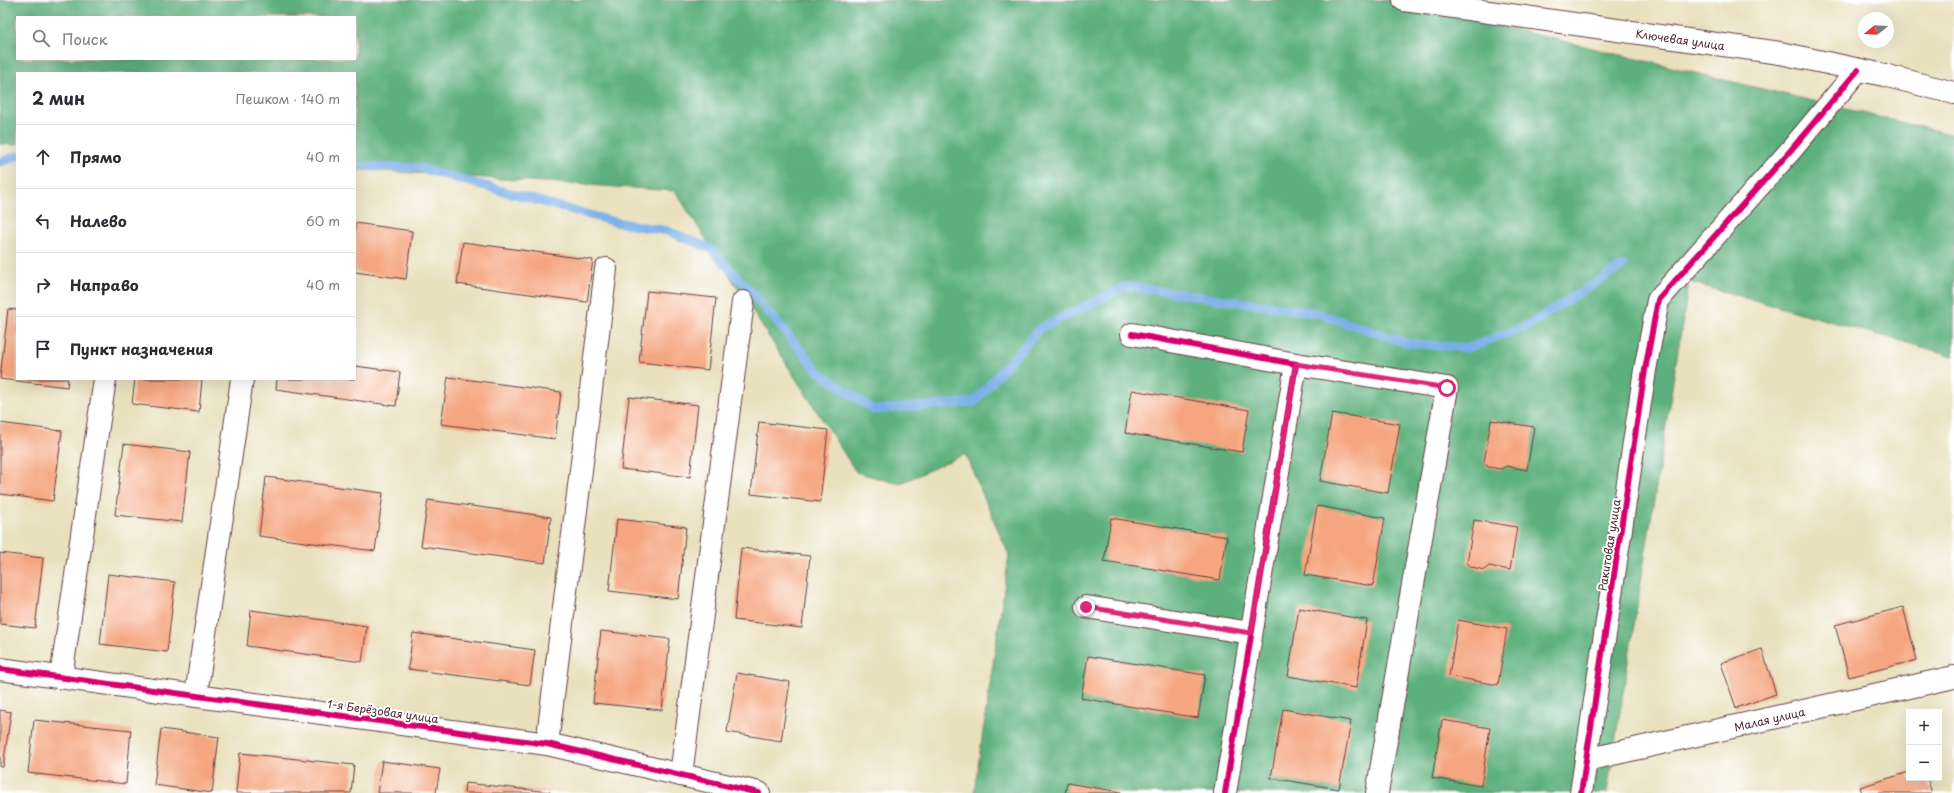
<!DOCTYPE html>
<html lang="ru">
<head>
<meta charset="utf-8">
<style>
	:root { --surface:#fff; --page:#f2f2f3; --text:#2b2b33; --muted:#7c7c81; --line:#e1e1e2 }
	body { margin:0; font-family:"Playpen Sans",sans-serif; background:var(--page); color:var(--text) }
	.controls { position:absolute; right:12px; bottom:12px; display:grid; overflow:hidden; border-radius:0px; box-shadow:0 4px 16px #0002 }
	.controls button { width:36px; height:36px; display:grid; place-items:center; padding:0; border:0; border-bottom:1px solid var(--line); background:var(--surface); color:var(--text); font:20px sans-serif }
	.compass { position:absolute; left:1858px; top:12px; width:36px; height:36px; border-radius:50%; background:var(--surface); box-shadow:0 4px 16px #0002; rotate:252deg }
	.stop { position:absolute; width:12px; height:12px; margin:-9px; border:3px solid #db2777; border-radius:50%; background:#fff }
	.stop.end { background:#db2777; border-color:#fff; box-shadow:0 1px 4px #0008 }
	.list { margin:0; padding:0; list-style:none }
	h2 { display:flex; justify-content:space-between; align-items:center; height:52px; margin:0; padding:0 16px; font-size:17px }
	h2 small { font-size:13px; font-weight:400; color:var(--muted) }
	.list li { display:grid; grid-template-columns:26px 1fr auto; gap:12px; align-items:center; box-sizing:border-box; height:64px; padding:0 16px; border-top:1px solid var(--line) }
	.list b { display:block; font-size:15px; white-space:nowrap }
	.list em { font-size:13px; font-style:normal; color:var(--muted) }
	.icon { flex:none; width:22px; height:22px; fill:none; stroke:currentColor; stroke-width:2; stroke-linecap:round; stroke-linejoin:round }
	.map { position:relative; flex:none; width:1954px; height:793px; overflow:hidden }
	.search { position:absolute; background:var(--surface); box-shadow:0 4px 16px #0002; left:16px; top:16px; width:340px; height:44px; display:flex; align-items:center; gap:10px; box-sizing:border-box; padding:0 14px; border-radius:0px; color:var(--muted); font-size:15px }
	.panel { position:absolute; background:var(--surface); box-shadow:0 4px 16px #0002; left:16px; top:72px; width:340px; height:308px; border-radius:0px }
	.map>svg:first-child { display:block }
</style>
</head>
<body>
<div class="map">
<svg width="1954" height="793" viewBox="0 0 1954 793">
	<rect width="100%" height="100%" fill="#fff"/>
	<filter id="ink" filterUnits="userSpaceOnUse"><feTurbulence type="fractalNoise" baseFrequency=".025" numOctaves="2"/><feDisplacementMap in="SourceGraphic" scale="8" xChannelSelector="R" yChannelSelector="G"/><feConvolveMatrix kernelMatrix="1 2 1 2 8 2 1 2 1" color-interpolation-filters="sRGB"/></filter>
	<filter id="wash" filterUnits="userSpaceOnUse"><feTurbulence type="fractalNoise" baseFrequency=".012" numOctaves="4" result="noise"/><feDisplacementMap in="SourceGraphic" scale="16" xChannelSelector="R" yChannelSelector="G"/><feGaussianBlur stdDeviation="0.9" result="paint"/><feColorMatrix in="noise" values="0 0 0 0 0 0 0 0 0 0 0 0 0 0 0 0 0 1.4 0 .05"/><feComposite in="paint" operator="in"/></filter>
	<g filter="url(#wash)">
		<rect width="100%" height="100%" fill="#e9e0bd"/>
		<path fill="#5db07d" stroke="#546854" fill-rule="evenodd" d="M0,0H1392L1954,135V356L1689,282L1607,793H974L1009,555L965,454L899,484L856,472L675,191L355,169V73H17V145L0,144ZM17,17H355V59H17Z"/>
		<g fill="none" stroke-linecap="round" stroke-linejoin="round">
			<g stroke="#79aee7" stroke-width="9">
				<polyline points="0,162 17,156"/>
				<polyline points="355,166 420,168 615,222 667,231 710,248 746,286 820,373 874,410 974,402 1040,328 1127,286 1317,313 1407,343 1468,348 1528,325 1624,265"/>
			</g>
		</g>
		<g id="blocks">
			<g fill="#f5a680">
				<polygon points="355,223 412,231 406,279 355,272"/>
				<polygon points="463,242 593,260 587,302 457,284"/>
				<polygon points="647,291 716,298 708,370 639,362"/>
				<polygon points="8,309 17,310 17,379 68,379 67,387 0,379"/>
				<polygon points="355,366 400,372 396,406 276,389 277,379 355,379"/>
				<polygon points="448,377 561,392 555,439 441,424"/>
				<polygon points="135,379 202,379 199,412 132,404"/>
				<polygon points="1132,390 1249,410 1242,452 1125,433"/>
				<polygon points="629,397 698,405 690,477 621,469"/>
				<polygon points="1332,413 1400,424 1388,493 1320,481"/>
				<polygon points="1491,420 1534,427 1527,470 1506,466 1501,469 1488,467 1484,462"/>
				<polygon points="759,422 828,430 820,502 751,494"/>
				<polygon points="0,423 62,431 53,501 0,494"/>
				<polygon points="124,444 190,452 182,522 115,515"/>
				<polygon points="266,477 383,493 375,551 259,536"/>
				<polygon points="428,500 551,517 545,563 421,546"/>
				<polygon points="1317,506 1385,518 1373,586 1305,575"/>
				<polygon points="1111,518 1227,537 1220,580 1104,561"/>
				<polygon points="617,519 686,527 678,599 609,591"/>
				<polygon points="1474,520 1517,527 1510,570 1489,566 1484,570 1472,567 1467,563"/>
				<polygon points="741,548 810,556 802,628 734,620"/>
				<polygon points="0,553 43,558 35,628 0,624"/>
				<polygon points="108,574 175,582 167,652 100,644"/>
				<polygon points="1903,607 1917,660 1849,677 1835,625"/>
				<polygon points="1299,608 1367,620 1356,688 1288,676"/>
				<polygon points="251,610 367,626 362,662 247,646"/>
				<polygon points="1458,620 1507,629 1498,685 1449,676"/>
				<polygon points="601,631 670,639 662,710 593,703"/>
				<polygon points="413,633 535,650 530,685 408,669"/>
				<polygon points="1762,649 1776,694 1736,708 1721,663"/>
				<polygon points="1088,656 1205,675 1198,718 1081,698"/>
				<polygon points="737,673 790,682 781,741 727,732"/>
				<polygon points="1283,709 1351,721 1339,789 1271,778"/>
				<polygon points="0,710 11,712 3,767 0,767"/>
				<polygon points="34,720 131,730 126,784 28,773"/>
				<polygon points="1442,720 1490,728 1481,786 1432,778"/>
				<polygon points="161,729 219,737 212,793 154,785"/>
				<polygon points="240,753 354,765 351,793 236,793"/>
				<polygon points="382,761 440,769 436,793 377,793"/>
				<polygon points="1909,772 1909,778 1927,778 1932,793 1862,793 1860,787"/>
				<polygon points="465,783 550,792 550,793 464,793"/>
				<polygon points="1067,783 1121,792 1121,793 1065,793"/>
			</g>
		</g>
	</g>
	<g filter="url(#ink)">
		<use href="#blocks" fill-opacity="0" stroke="#623c41" stroke-width="1"/>
		<g fill="none" stroke-linecap="round" stroke-linejoin="round">
			<g stroke="#623c41" stroke-width="24">
				<g id="street">
					<polyline points="1132,334 1296,364 1225,793"/>
					<polyline points="1296,364 1447,388 1377,793"/>
					<polyline points="1086,607 1251,633"/>
					<polyline points="0,669 547,744 759,793"/>
					<polyline points="61,677 105,379"/>
					<polyline points="196,695 242,379"/>
					<polyline points="547,744 606,269"/>
					<path id="s1" d="M1586,760L1954,677"/>
					<polyline points="681,775 743,302"/>
					<polyline points="1581,793 1645,370 1658,300 1791,150 1858,70"/>
				</g>
			</g>
			<g stroke="#623c41" stroke-width="24">
				<g id="secondary">
					<path id="s2" d="M1404,0L1780,53L1884,75L1954,93"/>
				</g>
			</g>
			<use href="#street" stroke="#fff" stroke-width="22"/>
			<use href="#secondary" stroke="#fff" stroke-width="22"/>
			<g stroke="#fff" stroke-width="8">
				<g id="cycleway">
					<polyline points="1132,334 1296,364 1225,793"/>
					<polyline points="0,669 547,744 759,793"/>
					<polyline points="1581,793 1645,370 1658,300 1791,150 1858,70"/>
				</g>
			</g>
			<use href="#cycleway" stroke="#d6006c" stroke-width="6"/>
		</g>
	</g>
	<g fill="none" stroke-linecap="round" stroke-linejoin="round" filter="url(#ink)">
		<polyline stroke="#db2777" stroke-width="5" points="1086,607 1251,633 1296,364 1447,388"/>
	</g>
	<g text-anchor="middle" dominant-baseline="central" stroke-width="4" stroke-linejoin="round" paint-order="stroke">
		<g font-size="11" fill="#4a1f2b" stroke="#fff">
			<text stroke="none"><textPath href="#s2" startOffset="279">Ключевая улица</textPath></text>
			<text transform="translate(1609 545) rotate(-81)">Ракитовая улица</text>
			<text transform="translate(383 711) rotate(8)">1-я Берёзовая улица</text>
			<text stroke="none"><textPath href="#s1" startOffset="188">Малая улица</textPath></text>
		</g>
	</g>
</svg>
<div class="controls">
<button>+</button>
<button>−</button>
</div>
<svg class="compass" viewBox="-18 -18 36 36"><path d="M0-13l5 13h-10z" fill="#e53935"/><path d="M0 13l5-13h-10z" fill="#7c7c81"/></svg>
<div class="stop" style="left:1447px;top:388px"></div>
<div class="stop end" style="left:1086px;top:607px"></div>
<div class="search"><svg class="icon" aria-label="search" viewBox="0 0 24 24"><circle cx="10" cy="10" r="6"/><path d="M15 15l6 6"/></svg>Поиск</div>
<section class="panel">
<h2>2 мин<small>Пешком · 140 m</small></h2>
<ul class="list">
<li><svg class="icon" aria-label="ahead" viewBox="0 0 24 24"><path d="M12 20V5M6 11l6-6 6 6"/></svg><div><b>Прямо</b></div><em>40 m</em></li>
<li><svg class="icon" aria-label="left" viewBox="0 0 24 24"><path d="M17 20v-9H6M10 6l-5 5 5 5"/></svg><div><b>Налево</b></div><em>60 m</em></li>
<li><svg class="icon" aria-label="right" viewBox="0 0 24 24"><path d="M7 20v-9h11M14 6l5 5-5 5"/></svg><div><b>Направо</b></div><em>40 m</em></li>
<li><svg class="icon" aria-label="arrive" viewBox="0 0 24 24"><path d="M6 21V4h12l-3 4 3 4H6"/></svg><div><b>Пункт назначения</b></div></li>
</ul>
</section>
</div>
</body>
</html>
